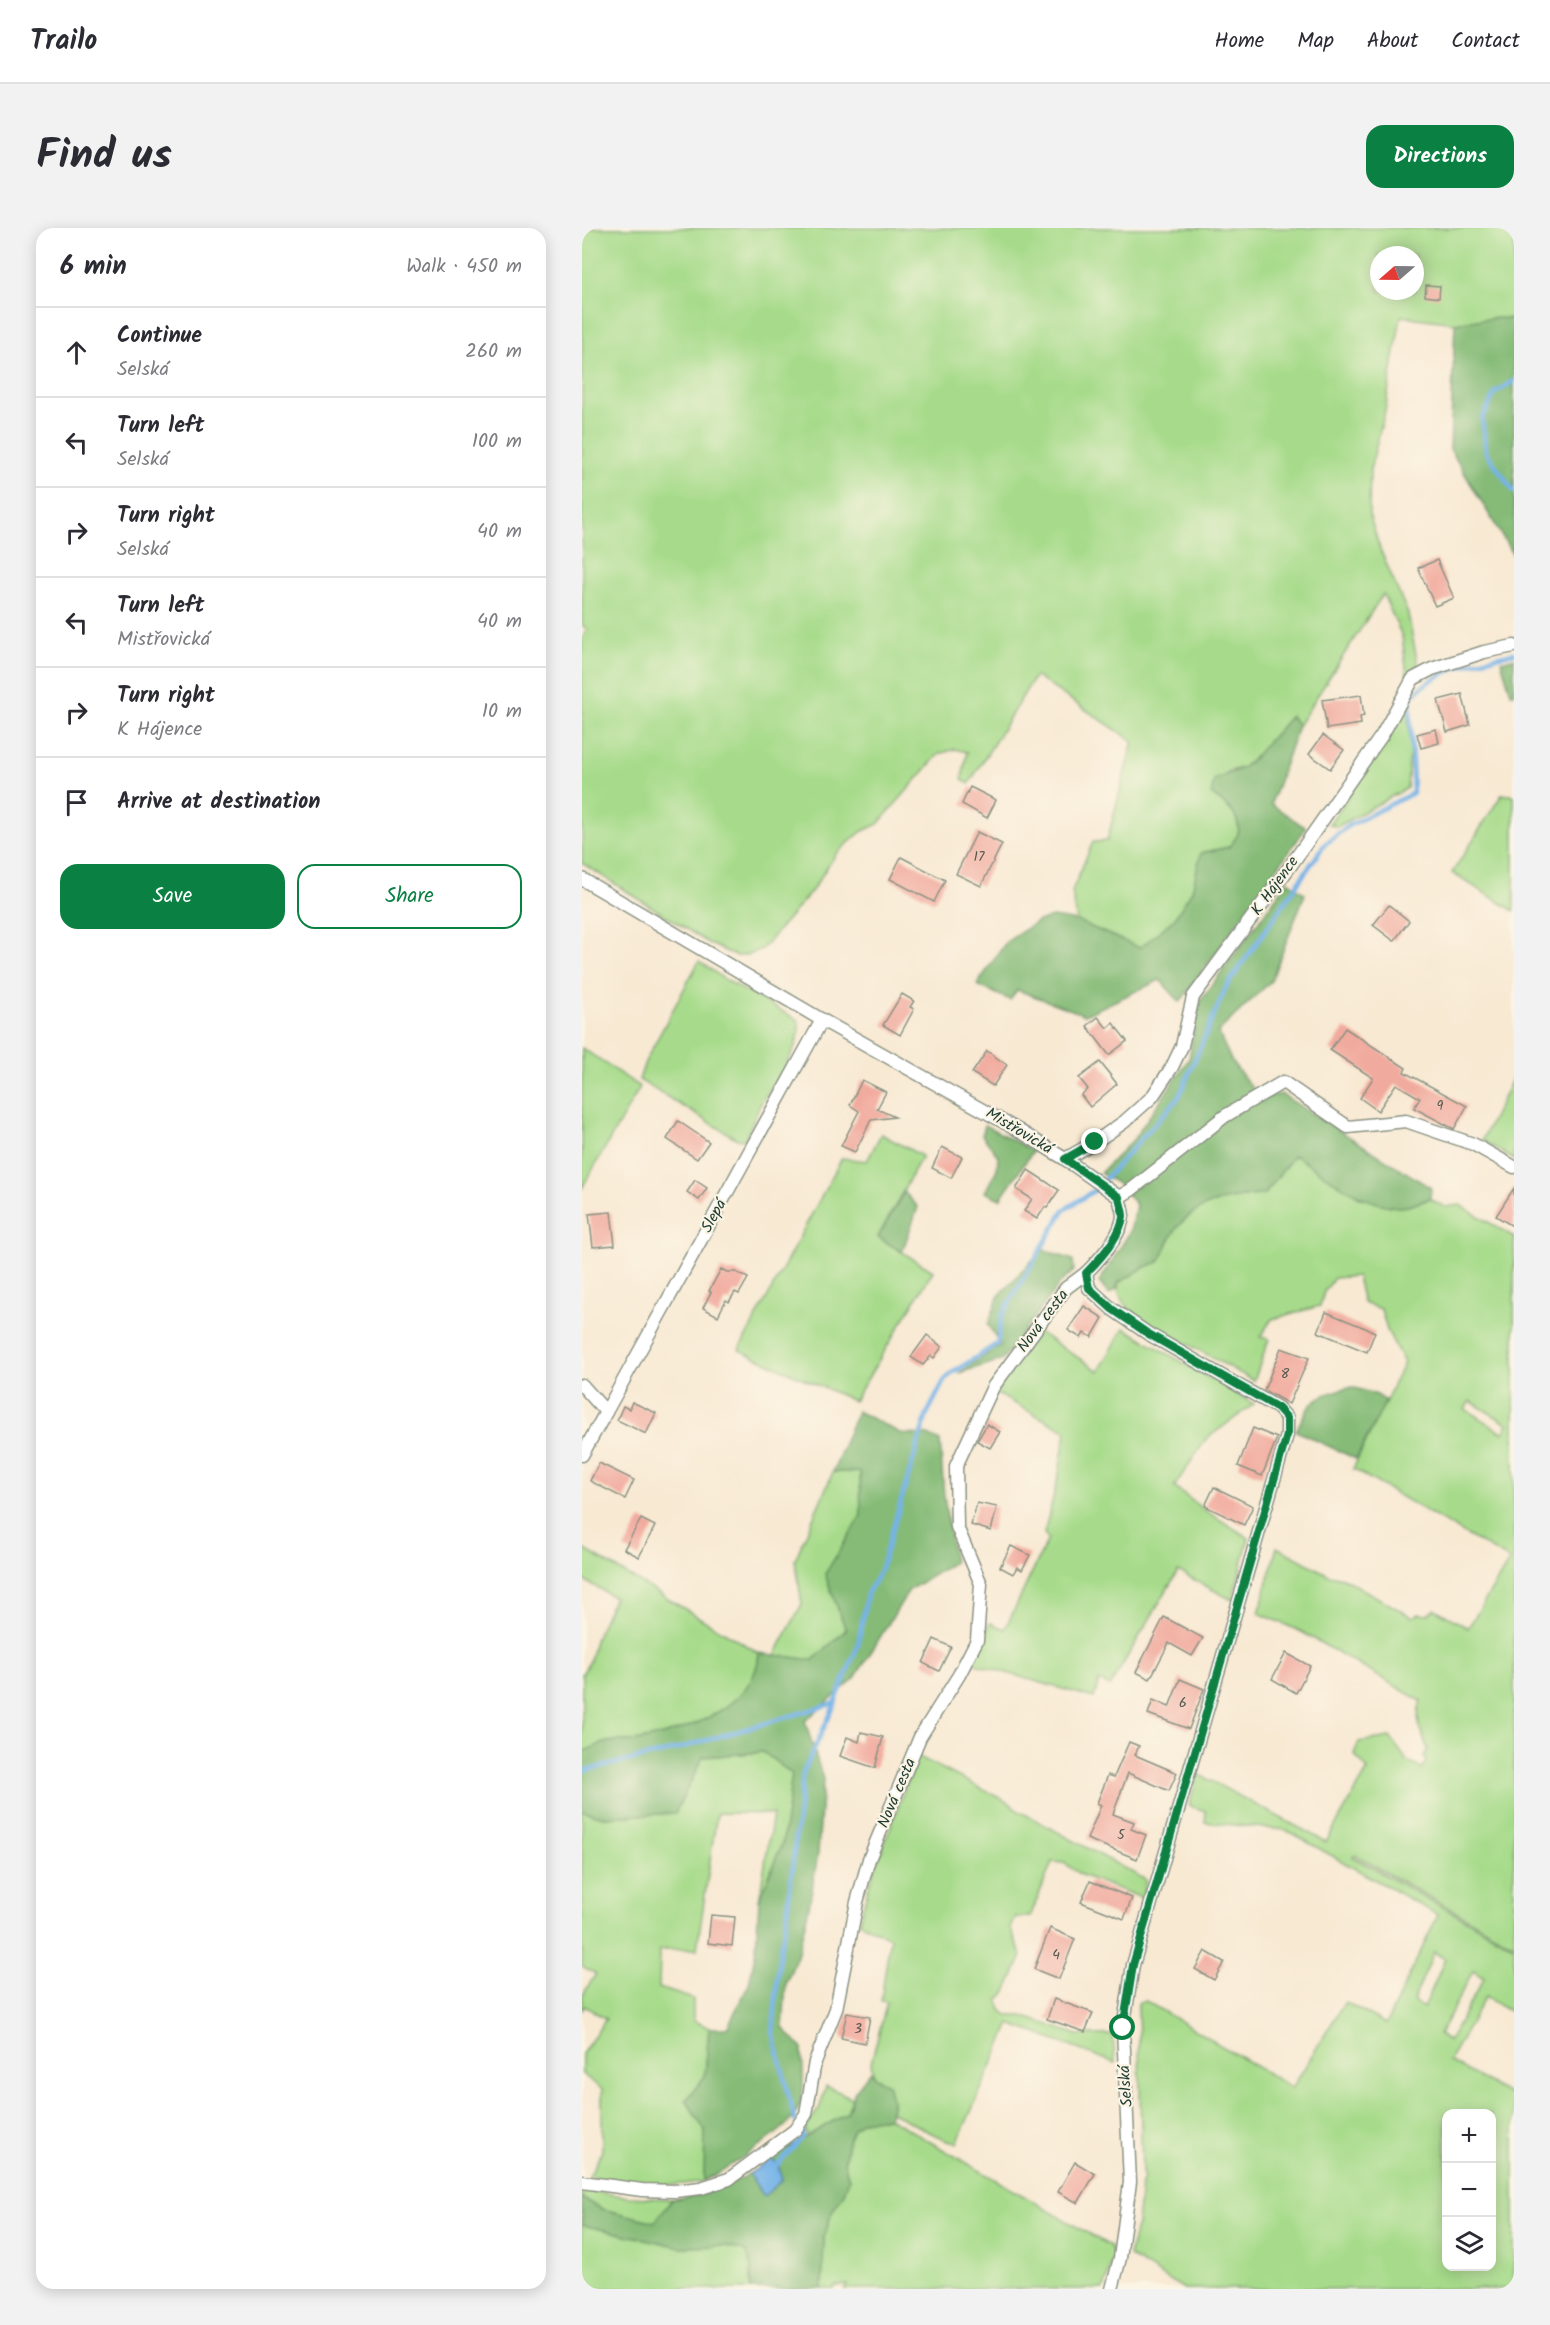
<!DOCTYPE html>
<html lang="en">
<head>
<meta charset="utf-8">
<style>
	:root { --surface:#fff; --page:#f2f2f3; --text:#2b2b33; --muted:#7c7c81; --line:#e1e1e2; --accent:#0b8043 }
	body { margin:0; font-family:Kalam,sans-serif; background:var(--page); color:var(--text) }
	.controls { position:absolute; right:18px; bottom:18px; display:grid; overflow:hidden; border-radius:12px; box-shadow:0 3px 15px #0003 }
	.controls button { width:54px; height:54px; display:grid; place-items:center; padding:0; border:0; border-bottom:2px solid var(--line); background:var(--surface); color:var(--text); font:30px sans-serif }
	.compass { position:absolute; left:788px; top:18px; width:54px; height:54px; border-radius:50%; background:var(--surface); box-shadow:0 3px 15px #0003; rotate:250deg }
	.stop { position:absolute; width:18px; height:18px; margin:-14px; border:4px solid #0b8043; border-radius:50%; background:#fff }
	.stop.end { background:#0b8043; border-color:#fff; box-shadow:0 2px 6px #0008 }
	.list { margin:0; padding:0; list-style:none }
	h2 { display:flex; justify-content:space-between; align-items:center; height:78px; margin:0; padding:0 24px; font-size:26px }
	h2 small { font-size:20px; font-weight:400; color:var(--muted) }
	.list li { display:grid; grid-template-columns:39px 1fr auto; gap:18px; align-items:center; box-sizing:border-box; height:90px; padding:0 24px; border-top:2px solid var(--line) }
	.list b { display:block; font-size:22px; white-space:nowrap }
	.list p { margin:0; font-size:20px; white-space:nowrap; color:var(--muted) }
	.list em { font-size:20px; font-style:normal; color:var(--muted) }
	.actions { display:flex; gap:12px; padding:18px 24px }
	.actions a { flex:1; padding:14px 0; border:2px solid var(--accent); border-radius:18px; text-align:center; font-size:21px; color:var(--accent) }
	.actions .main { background:var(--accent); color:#fff }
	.icon { flex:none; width:33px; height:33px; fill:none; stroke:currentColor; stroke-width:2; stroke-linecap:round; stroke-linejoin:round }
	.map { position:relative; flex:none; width:932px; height:2061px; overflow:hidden; border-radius:18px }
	header { display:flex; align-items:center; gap:36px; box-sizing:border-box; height:84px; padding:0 30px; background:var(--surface); border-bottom:2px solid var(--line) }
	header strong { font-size:28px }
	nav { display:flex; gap:33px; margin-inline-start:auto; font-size:21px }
	.intro { display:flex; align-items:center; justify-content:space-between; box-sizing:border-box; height:144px; padding:0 36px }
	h1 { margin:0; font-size:42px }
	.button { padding:15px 27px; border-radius:18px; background:var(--accent); color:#fff; font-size:21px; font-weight:700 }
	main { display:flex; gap:36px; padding:0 36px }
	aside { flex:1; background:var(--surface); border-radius:18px; box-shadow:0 3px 15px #0003 }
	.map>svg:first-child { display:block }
</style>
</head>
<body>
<header>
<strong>Trailo</strong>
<nav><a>Home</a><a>Map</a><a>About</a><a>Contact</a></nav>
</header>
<div class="intro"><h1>Find us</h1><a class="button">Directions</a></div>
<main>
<aside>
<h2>6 min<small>Walk · 450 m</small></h2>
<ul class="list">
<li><svg class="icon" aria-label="ahead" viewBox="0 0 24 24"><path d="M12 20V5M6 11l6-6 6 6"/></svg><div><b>Continue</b><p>Selská</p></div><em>260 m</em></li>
<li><svg class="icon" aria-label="left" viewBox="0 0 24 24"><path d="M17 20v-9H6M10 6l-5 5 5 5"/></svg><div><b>Turn left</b><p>Selská</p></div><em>100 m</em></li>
<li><svg class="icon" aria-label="right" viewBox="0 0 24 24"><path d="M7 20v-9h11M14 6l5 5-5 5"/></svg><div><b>Turn right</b><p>Selská</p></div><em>40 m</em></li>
<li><svg class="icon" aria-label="left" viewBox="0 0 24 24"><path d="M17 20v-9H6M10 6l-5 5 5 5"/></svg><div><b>Turn left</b><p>Mistřovická</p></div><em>40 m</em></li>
<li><svg class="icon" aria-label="right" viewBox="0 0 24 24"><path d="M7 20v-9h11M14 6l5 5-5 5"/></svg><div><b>Turn right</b><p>K Hájence</p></div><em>10 m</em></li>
<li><svg class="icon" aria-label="arrive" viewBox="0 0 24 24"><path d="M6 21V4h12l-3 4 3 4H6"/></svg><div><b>Arrive at destination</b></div></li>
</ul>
<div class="actions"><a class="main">Save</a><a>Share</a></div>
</aside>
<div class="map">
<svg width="932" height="2061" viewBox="0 0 932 2061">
	<rect width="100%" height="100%" fill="#fcf5e5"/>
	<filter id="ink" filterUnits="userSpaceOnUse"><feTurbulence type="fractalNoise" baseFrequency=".0167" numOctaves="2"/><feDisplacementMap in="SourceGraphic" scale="12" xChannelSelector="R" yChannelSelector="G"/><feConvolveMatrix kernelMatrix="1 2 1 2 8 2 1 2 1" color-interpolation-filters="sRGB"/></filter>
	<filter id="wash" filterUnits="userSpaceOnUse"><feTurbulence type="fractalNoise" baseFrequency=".008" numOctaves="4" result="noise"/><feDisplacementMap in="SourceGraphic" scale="24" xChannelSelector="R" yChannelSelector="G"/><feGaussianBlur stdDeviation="1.35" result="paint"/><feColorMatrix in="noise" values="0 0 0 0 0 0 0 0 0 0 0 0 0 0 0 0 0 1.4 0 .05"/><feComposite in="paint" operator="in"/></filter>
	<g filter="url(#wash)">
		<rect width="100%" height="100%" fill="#f8e9d3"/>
		<g fill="#a7db8b" stroke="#638c60" stroke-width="1.5" fill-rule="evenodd">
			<path d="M0,0H932V91L912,90L873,95L819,88L803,183L788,242L787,286L798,321L826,386L836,437L825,447L820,408L801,366L716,498L709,488L671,531L660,540L647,543L629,566C642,575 660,587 656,606C655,610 649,616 647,619L619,625L610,663L592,691L558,720L495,693L490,663L511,614L525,613L551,513L453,448L387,556L380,551L385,524L373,521L357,526L296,596L279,604L254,626L229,664L180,721L166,727L154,728L128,716L0,635V411L5,401L0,397ZM797,27H833V63H797Z"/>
			<polygon points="825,470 828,521 825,560 755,599 747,596 807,509"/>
			<polygon points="920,566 932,568 932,683 870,645"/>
			<path d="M117,733L142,751L216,792C224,817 190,856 178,877C172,888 169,901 162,912L155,911L57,852L63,834Z"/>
			<polygon points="0,820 58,859 0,960"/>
			<polygon points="932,848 932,932 900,912"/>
			<polygon points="299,906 340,928 296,1009 351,1043 272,1173 157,1122 260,930 285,933"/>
			<path d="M712,927L779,970L827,978L848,971L863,979L878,977L932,1009V1717L773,1627L771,1629L932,1719V1786L903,1769L867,1833L932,1869V2061H602L547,2028L555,1996L559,1957L562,1950L560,1944L556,1775L564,1773L710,1860L763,1774L804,1796L856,1687L704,1602L623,1594L624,1583L607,1578L616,1546L744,1614L786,1542L772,1526L777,1514L808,1509L826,1534L840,1541L844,1534L842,1528L846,1521C839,1505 832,1490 839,1473L720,1404L677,1385L695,1319L747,1347L761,1350L830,1389L837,1386L845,1387L853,1381L886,1400L928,1332L771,1241L822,1135L805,1102L799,1081L781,1075L775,1048L752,1050L742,1064L738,1078L690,1091L678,1109L687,1111L672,1153L557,1089C545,1079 535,1072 536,1055L563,1039L577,1034C582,1023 587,1010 594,1001C618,971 648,971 683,966ZM888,1173L926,1196L921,1205L883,1181ZM852,1724L863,1731L842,1780L831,1773ZM891,1743L902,1750L867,1813L857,1807ZM864,1886H909V2038H864Z"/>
			<polygon points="542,1100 672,1176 624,1211 592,1259 621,1281 667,1310 650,1372 596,1343 528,1458 517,1453 512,1470 390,1435 408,1395 423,1401 466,1311 462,1305 476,1251 484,1203 413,1165 456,1104 517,1143"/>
			<polygon points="251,1244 278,1244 279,1288 243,1346 264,1402 231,1432 193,1427 220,1376 213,1332"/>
			<path d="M0,1320L177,1425C174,1479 104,1503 59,1512C48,1514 37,1512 26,1514C17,1516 8,1521 0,1524V1446L8,1433L13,1412L32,1369L0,1351Z"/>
			<path d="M181,1524L210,1546L201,1613L177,1673L191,1586L135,1585L115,1721L78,1722L77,1760L111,1771V1792L127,1800L123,1849L104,1872L123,1903L122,1953C82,1961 46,1956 7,1949L20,1923V1861L0,1846V1826L24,1791L3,1778L0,1782V1768L14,1746L0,1738V1583L22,1589L93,1585L121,1529Z"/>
			<polygon points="335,1528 428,1575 435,1582 564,1652 560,1670 499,1647 482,1635 470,1634 448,1689 434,1689 428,1700 440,1728 424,1764 416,1772 419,1782 426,1788 440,1788 496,1807 531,1807 533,1835 428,1796 375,1915 365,1913 309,1884 311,1871 292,1849 289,1835 305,1774 299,1773 308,1710 277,1694 287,1657"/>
			<polygon points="244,1858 270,1870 265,1885 226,1908 222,1902 238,1879"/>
			<polygon points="307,1890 528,2018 532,2027 522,2061 263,2061 266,2057 254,2058 252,2061 240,2061 242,2009 250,1984 262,1965 267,1951 262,1935 266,1913 271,1901 279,1893"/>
			<polygon points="0,1962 47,1969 90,1971 73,1994 20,1981 0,1970"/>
			<polygon points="0,1997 99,2019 143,2018 166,2024 169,2040 169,2061 0,2061"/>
		</g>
		<g fill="#85bb77" stroke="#527c56" stroke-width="1.5">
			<polygon points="912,90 932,91 932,328 868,221 873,95"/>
			<polygon points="932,430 932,466 929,465 919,433"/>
			<path d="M709,488L716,498L689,576L724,600L598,774L578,752L503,787L435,762L428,772L395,757L424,714L456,693L471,689L495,693L558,720L592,691L610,663L619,625L647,619C649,616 654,610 656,606C660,587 642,575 629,566L632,552L660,540L671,531Z"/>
			<path d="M706,653L723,666L689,753L636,804L650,834L678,870L699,866L849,960L848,971C837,973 827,980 816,979C777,976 744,947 712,927L683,966C648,971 617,971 594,1001C587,1010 583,1024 577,1034L563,1039L536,1055L535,1061L526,1066L517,1054L548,1004L554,977L538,957L518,945L551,912L607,831L616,776Z"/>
			<polygon points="403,897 451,923 418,971 403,964 415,941 416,928 400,907"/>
			<polygon points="322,964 336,979 320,1024 296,1009"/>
			<polygon points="460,1021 491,1032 492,1043 479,1054 420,1132 377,1145 419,1117 406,1097 416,1069"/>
			<path d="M770,1159L795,1167L804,1173L774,1231L714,1203C729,1170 735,1167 770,1159Z"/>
			<path d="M275,1183L320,1206L346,1207L358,1213L362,1268L372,1334L327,1362L273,1450L223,1493L241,1551L236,1625L227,1679L215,1728L204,1755L201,1800L220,1821C220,1840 225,1867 214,1885C202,1906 145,1940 122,1953L123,1903L104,1872L123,1848L127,1800H145L167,1756L174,1721L177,1673L201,1613L210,1546L181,1524L121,1529L93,1585L22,1589L0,1583V1524C8,1521 17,1516 26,1514C37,1512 48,1514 59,1512C104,1503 174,1479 177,1425L231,1432L264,1402L243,1346L279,1288L278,1244H251Z"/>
			<path d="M289,1843L292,1849L306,1856C310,1869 312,1877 307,1890L279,1893L271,1901L266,1913L262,1935L267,1951L262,1965L250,1984L242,2009L240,2061H169V2040L165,2024L143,2018L99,2019L0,1997V1970L20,1981L73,1994L90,1971L120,1967L167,1947L182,1967L200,1952L196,1936L188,1930L265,1885L273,1863Z"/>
		</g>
		<polygon fill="#75b3e8" stroke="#4a788e" stroke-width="1.5" points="188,1930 196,1936 200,1952 182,1968 167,1947"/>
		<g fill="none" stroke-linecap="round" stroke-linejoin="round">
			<g stroke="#75b3e8" stroke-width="4.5">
				<polyline points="932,153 913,165 900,191 904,224 932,264"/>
				<path d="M0,1543L81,1525L253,1475L276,1417L285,1366L298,1343L345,1186L362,1153L370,1145L415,1116L420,1087L482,982L513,962L597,869L644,759L743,616L766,598L831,565L828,470C856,440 894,433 932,425"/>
				<polyline points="213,1893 191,1804 198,1720 204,1695 221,1545 253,1476"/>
				<polyline points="196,1936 221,1909 220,1904"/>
			</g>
		</g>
		<g id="blocks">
			<g fill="#f1aa9e">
				<polygon points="844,57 858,58 857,70 843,68"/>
				<polygon points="855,332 872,370 853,378 836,340"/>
				<polygon points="880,466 888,497 865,504 856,472"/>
				<polygon points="779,467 782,488 778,489 779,496 745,501 740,472"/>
				<polygon points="854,501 857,515 839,520 835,506"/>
				<polygon points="741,507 762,522 748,541 727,526"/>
				<polygon points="388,559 414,572 405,590 380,576"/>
				<polygon points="395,604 420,616 399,658 374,646"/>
				<polygon points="319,629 363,652 352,674 308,651"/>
				<polygon points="807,677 827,693 812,713 791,697"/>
				<polygon points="320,766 332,773 328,779 332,781 318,807 301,797"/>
				<polygon points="516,789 525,800 531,795 545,813 527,827 505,798"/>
				<polygon points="763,800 824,840 822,844 885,878 872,901 832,880 838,870 814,856 796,883 778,870 791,850 748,822"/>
				<polygon points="405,823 425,837 411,858 390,845"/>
				<polygon points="518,834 535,856 508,879 499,867 506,861 497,850"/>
				<polygon points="280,852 304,864 295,881 313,889 289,892 273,924 259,918 277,883 268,877"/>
				<polygon points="96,893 127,914 115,931 85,911"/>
				<polygon points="360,919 380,929 369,950 350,940"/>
				<polygon points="446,942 477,962 465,980 463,979 455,991 442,983 450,971 434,961"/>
				<polygon points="113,952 125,960 117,972 105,964"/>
				<polygon points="932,960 932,999 914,988"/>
				<polygon points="29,984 33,1017 11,1019 7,986"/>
				<polygon points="139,1041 145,1044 154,1044 166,1050 157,1066 153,1064 147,1074 144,1072 136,1088 121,1080 129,1064 127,1063"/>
				<polygon points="502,1078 521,1090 510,1109 502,1105 499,1110 486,1102"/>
				<polygon points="744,1084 793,1104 785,1124 736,1104"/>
				<polygon points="345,1107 360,1119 352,1130 349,1128 341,1137 329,1129"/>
				<polygon points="699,1120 727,1130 707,1176 682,1162"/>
				<polygon points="50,1174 74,1185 64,1206 35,1192 41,1178 47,1181"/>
				<polygon points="405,1196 418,1204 408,1220 395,1213"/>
				<polygon points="671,1200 695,1210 680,1248 656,1238"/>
				<polygon points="17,1235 52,1252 43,1271 8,1253"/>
				<polygon points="632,1259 671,1278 662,1297 623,1278"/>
				<polygon points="395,1275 415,1279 409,1303 389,1297"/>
				<polygon points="59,1291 73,1298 57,1329 42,1321"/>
				<polygon points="429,1318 448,1327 440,1342 435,1339 431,1346 418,1339"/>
				<polygon points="582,1389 621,1410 610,1428 587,1415 568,1451 554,1444"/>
				<polygon points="352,1411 369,1419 357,1443 341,1435"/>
				<polygon points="704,1425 728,1438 714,1465 690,1451"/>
				<polygon points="598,1451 622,1461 607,1501 566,1486 571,1472 587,1479"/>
				<polygon points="279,1504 301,1509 293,1540 258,1528 265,1509 277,1514"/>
				<polygon points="547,1514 557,1518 553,1527 595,1545 587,1563 546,1545 531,1586 552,1594 549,1601 564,1607 555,1631 505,1611 519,1577 515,1575 526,1547 532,1549"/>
				<polygon points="508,1653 550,1670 542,1691 499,1674"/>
				<polygon points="129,1687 153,1689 150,1718 126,1715"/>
				<polygon points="468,1700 493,1711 477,1751 452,1741"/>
				<polygon points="623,1723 642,1734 632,1752 613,1741"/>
				<polygon points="472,1771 511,1785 503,1804 465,1791"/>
				<polygon points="265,1785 288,1789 283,1815 259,1810"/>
				<polygon points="493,1934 513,1946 496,1975 476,1964"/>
			</g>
		</g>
	</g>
	<g filter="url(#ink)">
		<use href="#blocks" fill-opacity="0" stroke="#8c9384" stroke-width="1.5"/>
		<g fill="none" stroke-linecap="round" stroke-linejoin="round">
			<g stroke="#8c9384" stroke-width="15">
				<g id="street">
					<polyline points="0,651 240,792 436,902 483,931 537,969"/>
					<polyline points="483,931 513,914 542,894 570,869 590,839 600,818 611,769 709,637 800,507 831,451 850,441 902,424 932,418"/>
					<polyline points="537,969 549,962 643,888 701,854 766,899 824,893 891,916 932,939"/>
					<polyline points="0,1157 24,1184 0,1227"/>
					<polyline points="24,1184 240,792"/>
					<polyline points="0,1954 60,1962 93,1963 119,1960 147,1951 213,1902 224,1886 233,1834 254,1781 275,1674 287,1631 338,1509 377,1447 395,1412 399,1356 375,1299 374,1238 411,1159 484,1060 504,1045"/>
					<path d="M530,2061L538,2030L548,1954L541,1801L551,1737L705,1207V1190L696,1180L565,1105L530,1081L507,1060L504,1045C517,1032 539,1008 541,988C541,983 538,975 537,969"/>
				</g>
			</g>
			<use href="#street" stroke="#fff" stroke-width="12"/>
		</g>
	</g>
	<g fill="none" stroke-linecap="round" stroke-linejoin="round" filter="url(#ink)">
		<path stroke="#0b8043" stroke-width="8" d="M513,914L483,931L537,969C538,975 541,983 541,988C539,1008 517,1032 504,1045L507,1060L530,1081L565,1105L696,1180L705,1190V1207L551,1737L541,1800"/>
	</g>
	<g text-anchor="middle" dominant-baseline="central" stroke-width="4.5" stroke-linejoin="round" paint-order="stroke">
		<g font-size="14" fill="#54584e">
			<text x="397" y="629">17</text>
			<text x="858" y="878">9</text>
			<text x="703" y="1146">8</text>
			<text x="601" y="1475">6</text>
			<text x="539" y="1607">5</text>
			<text x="474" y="1727">4</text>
			<text x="276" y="1801">3</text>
		</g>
		<g font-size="16" fill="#1f3d34" stroke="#fcf5e5">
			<text transform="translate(693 658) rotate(-54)">K Hájence</text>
			<text transform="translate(437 903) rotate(31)">Mistřovická</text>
			<text transform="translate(132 988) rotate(-61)">Slepá</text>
			<text transform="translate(461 1093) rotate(-53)">Nová cesta</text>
			<text transform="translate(315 1565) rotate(-67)">Nová cesta</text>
			<text transform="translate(544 1858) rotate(-94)">Selská</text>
		</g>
	</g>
</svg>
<div class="controls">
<button>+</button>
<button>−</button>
<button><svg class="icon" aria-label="layers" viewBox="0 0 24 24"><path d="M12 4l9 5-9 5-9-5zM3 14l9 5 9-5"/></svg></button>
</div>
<svg class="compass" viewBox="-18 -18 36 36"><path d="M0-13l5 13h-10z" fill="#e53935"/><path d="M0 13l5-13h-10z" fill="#7c7c81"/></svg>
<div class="stop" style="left:541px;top:1800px"></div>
<div class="stop end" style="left:513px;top:914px"></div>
</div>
</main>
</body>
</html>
